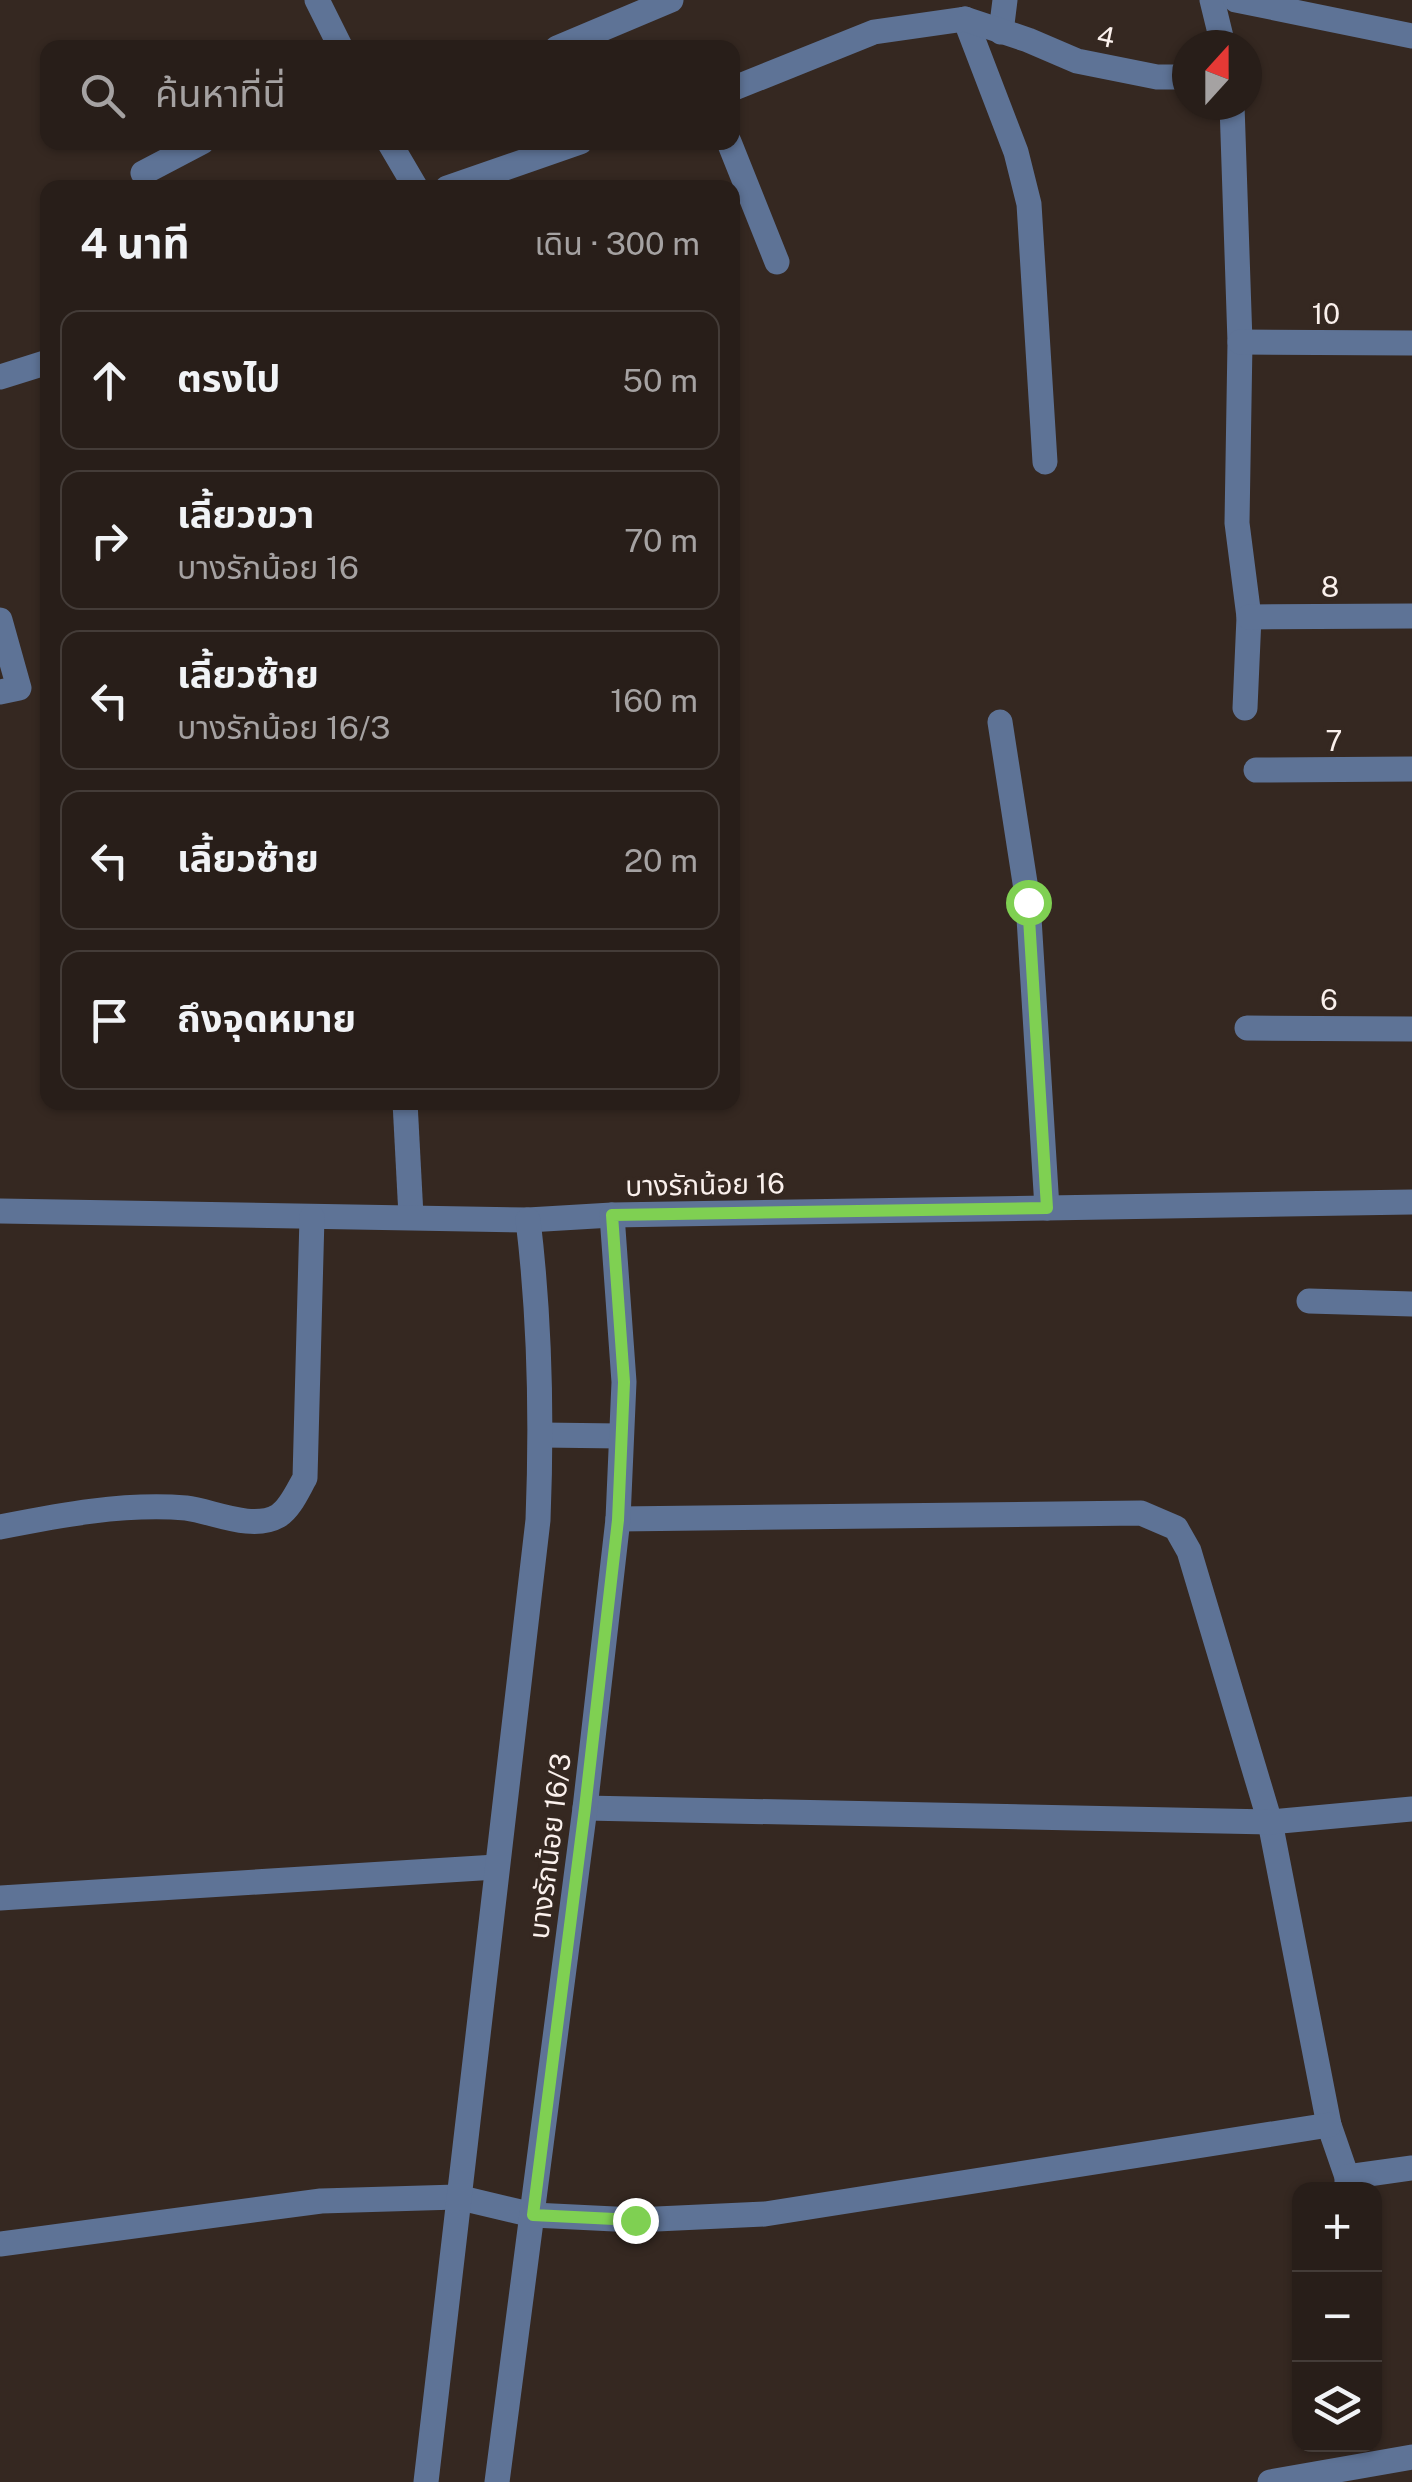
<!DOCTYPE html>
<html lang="th">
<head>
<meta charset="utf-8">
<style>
	:root { --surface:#281e19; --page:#342b26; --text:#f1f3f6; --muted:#a5a2a2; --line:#443c38 }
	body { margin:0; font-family:"Public Sans","Noto Sans Thai",sans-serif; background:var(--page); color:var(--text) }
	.controls { position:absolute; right:30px; bottom:30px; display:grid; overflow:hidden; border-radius:20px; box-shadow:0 2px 8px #0004 }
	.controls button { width:90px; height:90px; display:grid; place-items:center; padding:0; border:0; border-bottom:2px solid var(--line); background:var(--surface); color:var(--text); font:50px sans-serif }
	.compass { position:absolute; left:1172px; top:30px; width:90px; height:90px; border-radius:50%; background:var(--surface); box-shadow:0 2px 8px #0004; rotate:21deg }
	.stop { position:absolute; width:30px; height:30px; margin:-22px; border:8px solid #7fd052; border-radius:50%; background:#fff }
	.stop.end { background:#7fd052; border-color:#fff; box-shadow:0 2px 10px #0008 }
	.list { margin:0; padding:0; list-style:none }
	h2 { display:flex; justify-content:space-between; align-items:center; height:130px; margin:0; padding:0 40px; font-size:42px }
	h2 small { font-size:32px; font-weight:400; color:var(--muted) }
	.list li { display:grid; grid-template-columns:65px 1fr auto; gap:30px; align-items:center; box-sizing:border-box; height:140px; margin:0 20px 20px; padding:0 20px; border:2px solid var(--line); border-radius:20px }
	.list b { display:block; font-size:38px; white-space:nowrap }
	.list p { margin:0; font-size:32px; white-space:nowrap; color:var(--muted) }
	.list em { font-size:32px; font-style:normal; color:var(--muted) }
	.icon { flex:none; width:55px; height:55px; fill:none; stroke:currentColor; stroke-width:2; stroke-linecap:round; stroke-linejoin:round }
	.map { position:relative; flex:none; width:1412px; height:2482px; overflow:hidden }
	.search { position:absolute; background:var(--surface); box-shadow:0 2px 8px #0004; left:40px; top:40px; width:700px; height:110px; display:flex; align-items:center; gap:25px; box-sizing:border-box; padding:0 35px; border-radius:20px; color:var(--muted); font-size:38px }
	.panel { position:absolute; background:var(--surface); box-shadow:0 2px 8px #0004; left:40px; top:180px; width:700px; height:930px; border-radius:20px }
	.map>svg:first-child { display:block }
</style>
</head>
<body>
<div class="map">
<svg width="1412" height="2482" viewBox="0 0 1412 2482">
	<rect width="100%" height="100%" fill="#352821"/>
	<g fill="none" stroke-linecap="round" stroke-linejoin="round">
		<g stroke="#5e7396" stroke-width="25">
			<polyline points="317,0 341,48"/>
			<polyline points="1212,0 1223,45"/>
			<polyline points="1236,0 1412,36"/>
			<polyline points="965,19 1016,152 1029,204 1045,462"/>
			<polyline points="1001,32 1005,0"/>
			<polyline points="557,48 671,0"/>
			<polyline points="732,89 874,32 965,19 1028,40 1077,61 1157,77 1187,77"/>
			<polyline points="1232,105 1240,342 1237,523 1249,617 1245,708"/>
			<polyline points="389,142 416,188"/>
			<polyline points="729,142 777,262"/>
			<polyline points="143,173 202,142"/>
			<polyline points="447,188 580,142"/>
			<polyline points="1240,342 1412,343"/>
			<polyline points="0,377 48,362"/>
			<polyline points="1249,617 1412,616"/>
			<polyline points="0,620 19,688 0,692"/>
			<polyline points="1000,722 1028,902 1047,1208"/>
			<polyline points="1256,770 1412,769"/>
			<polyline points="1247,1028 1412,1029"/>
			<polyline points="405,1102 411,1216"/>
			<polyline points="0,1211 528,1220 612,1215 1412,1202"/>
			<polyline points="1309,1301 1412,1304"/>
			<polyline points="542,1435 620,1436"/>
			<polyline points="618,1519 1141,1513 1176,1528 1189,1551 1270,1822 1329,2125 1347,2177 1347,2190"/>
			<path d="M0,1527C61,1515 123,1503 186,1508C212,1511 252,1531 278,1516C290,1509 298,1490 305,1478L312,1217"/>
			<polyline points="585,1808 1270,1822 1412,1809"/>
			<polyline points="0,1898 496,1867"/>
			<polyline points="1347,2177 1412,2168"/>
			<polyline points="0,2244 321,2201 457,2197 533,2215 635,2220 765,2214 1329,2125"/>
			<path d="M426,2482L538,1520C542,1420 540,1319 528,1220"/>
			<polyline points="497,2482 585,1808 618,1519 624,1382 612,1215"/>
			<polyline points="1270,2482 1412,2457"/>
		</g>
	</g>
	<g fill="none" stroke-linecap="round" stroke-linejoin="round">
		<polyline stroke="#7fd052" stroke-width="12" points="635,2220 533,2215 585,1808 618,1520 624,1382 612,1215 1047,1208 1028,902"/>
	</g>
	<g text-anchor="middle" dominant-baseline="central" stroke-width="8" stroke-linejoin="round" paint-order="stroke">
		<g font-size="28" fill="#faf0ec" stroke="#352821">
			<text transform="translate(1106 36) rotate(12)">4</text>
			<text x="1326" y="313">10</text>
			<text x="1330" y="586">8</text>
			<text x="1334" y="740">7</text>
			<text x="1329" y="999">6</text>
			<text transform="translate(705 1184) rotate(-1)">บางรักน้อย 16</text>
			<text transform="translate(549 1846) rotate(-83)">บางรักน้อย 16/3</text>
		</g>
	</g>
</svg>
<div class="controls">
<button>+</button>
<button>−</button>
<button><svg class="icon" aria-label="layers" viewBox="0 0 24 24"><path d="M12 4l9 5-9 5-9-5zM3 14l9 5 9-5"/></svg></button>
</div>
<svg class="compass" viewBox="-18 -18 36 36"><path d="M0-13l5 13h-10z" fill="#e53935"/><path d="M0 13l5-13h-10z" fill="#a5a2a2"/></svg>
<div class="stop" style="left:1028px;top:902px"></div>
<div class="stop end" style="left:635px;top:2220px"></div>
<div class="search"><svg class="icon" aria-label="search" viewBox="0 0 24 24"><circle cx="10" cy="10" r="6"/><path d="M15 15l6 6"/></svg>ค้นหาที่นี่</div>
<section class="panel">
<h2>4 นาที<small>เดิน · 300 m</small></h2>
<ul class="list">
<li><svg class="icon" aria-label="ahead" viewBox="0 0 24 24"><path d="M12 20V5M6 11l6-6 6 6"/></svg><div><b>ตรงไป</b></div><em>50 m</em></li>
<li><svg class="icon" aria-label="right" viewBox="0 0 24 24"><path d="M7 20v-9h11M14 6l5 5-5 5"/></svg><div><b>เลี้ยวขวา</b><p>บางรักน้อย 16</p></div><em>70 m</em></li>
<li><svg class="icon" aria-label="left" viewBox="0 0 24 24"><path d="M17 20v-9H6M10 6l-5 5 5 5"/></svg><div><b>เลี้ยวซ้าย</b><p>บางรักน้อย 16/3</p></div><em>160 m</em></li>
<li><svg class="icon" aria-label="left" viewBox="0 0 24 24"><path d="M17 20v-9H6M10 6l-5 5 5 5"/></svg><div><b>เลี้ยวซ้าย</b></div><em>20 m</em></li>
<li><svg class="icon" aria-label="arrive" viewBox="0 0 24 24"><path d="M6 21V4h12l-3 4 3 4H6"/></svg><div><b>ถึงจุดหมาย</b></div></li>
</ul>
</section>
</div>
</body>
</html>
